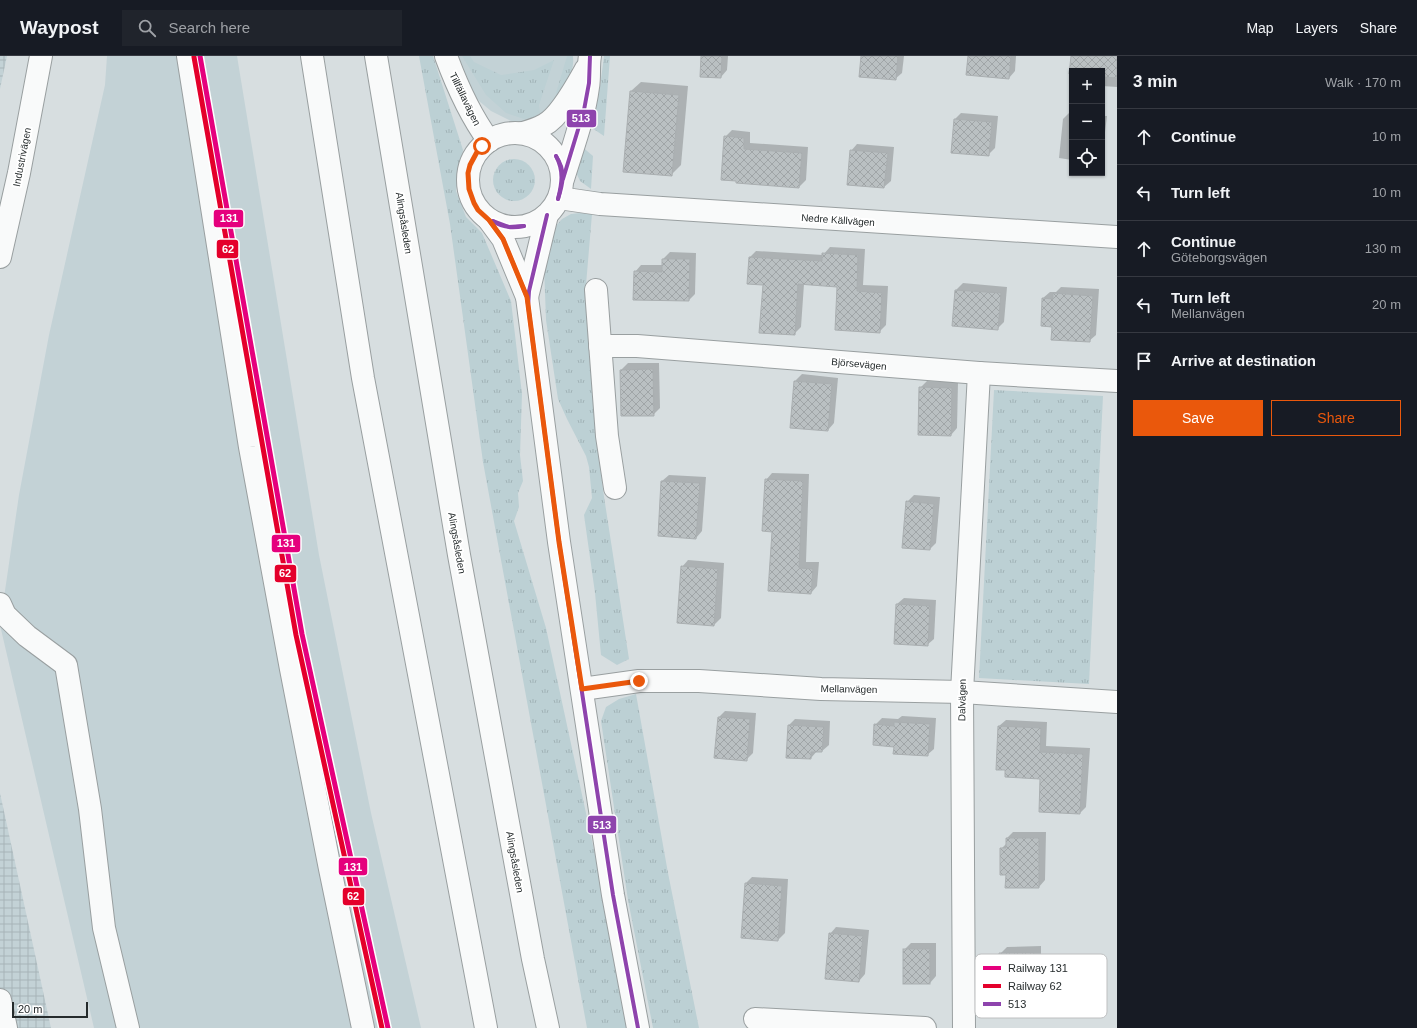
<!DOCTYPE html>
<html lang="en">
<head>
<meta charset="utf-8">
<style>
	:root { --surface:#171b24; --page:#20242c; --text:#f1f3f6; --muted:#9ea1a6; --line:#363941; --accent:#ea580c }
	body { margin:0; font-family:Arial,sans-serif; background:var(--page); color:var(--text) }
	.controls { position:absolute; right:12px; top:12px; display:grid; overflow:hidden; border-radius:0px; box-shadow:0 1px 3px #0004 }
	.controls button { width:36px; height:36px; display:grid; place-items:center; padding:0; border:0; border-bottom:1px solid var(--line); background:var(--surface); color:var(--text); font:20px sans-serif }
	.scale { position:absolute; left:12px; bottom:10px; width:76px; box-sizing:border-box; padding-left:4px; border:2px solid #252b2c; border-top:0; font-size:11px; line-height:14px; white-space:nowrap; color:#252b2c; -webkit-text-stroke:3px #fff; paint-order:stroke }
	.stop { position:absolute; width:12px; height:12px; margin:-9px; border:3px solid #ea580c; border-radius:50%; background:#fff }
	.stop.end { background:#ea580c; border-color:#fff; box-shadow:0 1px 4px #0008 }
	.list { margin:0; padding:0; list-style:none }
	h2 { display:flex; justify-content:space-between; align-items:center; height:52px; margin:0; padding:0 16px; font-size:17px }
	h2 small { font-size:13px; font-weight:400; color:var(--muted) }
	.list li { display:grid; grid-template-columns:26px 1fr auto; gap:12px; align-items:center; box-sizing:border-box; height:56px; padding:0 16px; border-top:1px solid var(--line) }
	.list b { display:block; font-size:15px; white-space:nowrap }
	.list p { margin:0; font-size:13px; white-space:nowrap; color:var(--muted) }
	.list em { font-size:13px; font-style:normal; color:var(--muted) }
	.actions { display:flex; gap:8px; padding:12px 16px }
	.actions a { flex:1; padding:9px 0; border:1px solid var(--accent); border-radius:0px; text-align:center; font-size:14px; color:var(--accent) }
	.actions .main { background:var(--accent); color:#fff }
	.icon { flex:none; width:22px; height:22px; fill:none; stroke:currentColor; stroke-width:2; stroke-linecap:round; stroke-linejoin:round }
	.map { position:relative; flex:none; width:1117px; height:972px; overflow:hidden }
	header { display:flex; align-items:center; gap:24px; box-sizing:border-box; height:56px; padding:0 20px; background:var(--surface); border-bottom:1px solid var(--line) }
	header strong { font-size:19px }
	nav { display:flex; gap:22px; margin-inline-start:auto; font-size:14px }
	.search { width:280px; height:36px; background:var(--page); display:flex; align-items:center; gap:10px; box-sizing:border-box; padding:0 14px; border-radius:0px; color:var(--muted); font-size:15px }
	main { display:flex }
	aside { flex:1; background:var(--surface) }
	.map>svg:first-child { display:block }
</style>
</head>
<body>
<header>
<strong>Waypost</strong>
<div class="search"><svg class="icon" aria-label="search" viewBox="0 0 24 24"><circle cx="10" cy="10" r="6"/><path d="M15 15l6 6"/></svg>Search here</div>
<nav><a>Map</a><a>Layers</a><a>Share</a></nav>
</header>
<main>
<div class="map">
<svg width="1117" height="972" viewBox="0 0 1117 972">
	<defs>
		<pattern id="industrial-grid" width="8" height="8" patternUnits="userSpaceOnUse"><rect width="8" height="8" fill="#c3d2d6"/><path d="M0 4h8M4 0v8" fill="none" stroke="#a7b4b8"/></pattern>
		<pattern id="grass-tufts" width="24" height="20" patternUnits="userSpaceOnUse"><rect width="24" height="20" fill="#bcd0d4"/><path d="M3 7l-1-3M5 7V3M7 7l1-3M15 17l-1-3M17 17v-4M19 17l1-3" fill="none" stroke="#a1b3b6"/></pattern>
		<pattern id="building-cross-hatch" width="8" height="8" patternUnits="userSpaceOnUse"><rect width="8" height="8" fill="#bac0c2"/><path d="M0 0l8 8M0 8l8-8" fill="none" stroke="#a0a5a7"/></pattern>
	</defs>
	<rect width="100%" height="100%" fill="#d7dee0"/>
	<g fill="#c3d2d6">
		<polygon points="107,0 237,0 319,499 371,757 421,972 94,972 0,569 19,439 49,279 105,29"/>
		<polygon points="451,0 568,0 560,48 542,65 519,69 491,55 473,40"/>
	</g>
	<g fill="url(#industrial-grid)">
		<polygon points="0,0 7,0 0,33"/>
		<polygon points="0,737 51,972 0,972"/>
	</g>
	<g fill="url(#grass-tufts)">
		<polygon points="419,0 433,0 463,94 456,135 466,161 482,177 511,245 522,338 520,399 523,425 518,437 519,451 514,465 546,572 600,822 630,972 587,972 483,406 450,168"/>
		<polygon points="462,0 470,0 474,6 501,19 534,14 554,4 539,49 540,57 532,62 524,63 506,57 486,39"/>
		<path d="M567,0H573C575,14 566,29 560,42L556,37Z"/>
		<polygon points="604,0 610,0 604,80 589,70 600,31"/>
		<polygon points="580,89 593,100 591,133 580,125 574,112"/>
		<circle cx="514" cy="124" r="21"/>
		<polygon points="580,157 592,158 586,229 594,360 603,434 629,603 617,609 601,599 595,537 584,459 592,442 589,411 586,400 567,363 558,343 546,264 544,209 555,171 562,163 571,158"/>
		<polygon points="994,334 1103,340 1089,628 979,622"/>
		<polygon points="636,638 668,817 699,972 653,972 628,844 601,665 606,651 619,643"/>
	</g>
	<g fill="#0003">
		<polygon points="702,0 728,0 727,14 721,21"/>
		<polygon points="862,0 904,0 902,17 895,23"/>
		<polygon points="969,0 1016,0 1015,15 1009,22"/>
		<polygon points="1072,0 1117,0 1117,31 1102,30 1102,15 1072,15 1072,17 1071,17"/>
		<polygon points="641,26 688,30 681,109 671,119 631,35"/>
		<polygon points="961,57 998,60 995,92 988,99 955,63"/>
		<polygon points="1069,57 1072,57 1072,104 1059,102 1063,63"/>
		<polygon points="1102,60 1107,60 1102,100"/>
		<polygon points="732,74 750,76 750,87 808,91 806,124 799,131 737,126 725,81"/>
		<polygon points="857,88 894,91 891,125 884,131 848,128 851,95"/>
		<polygon points="830,191 865,193 863,229 888,230 886,269 879,276 838,230 804,228 801,271 794,278 764,228 750,201 756,195 823,199"/>
		<polygon points="670,196 696,197 695,238 689,244 635,216 641,209 663,209 663,203"/>
		<polygon points="963,227 1007,231 1004,266 997,273 953,269 956,234"/>
		<polygon points="1061,231 1099,233 1096,279 1089,285 1053,270 1043,242 1050,236 1056,236"/>
		<polygon points="628,307 659,307 660,352 653,359 622,359 621,314"/>
		<polygon points="802,318 838,322 834,367 828,374 795,325"/>
		<polygon points="927,325 958,326 957,372 951,379 920,332"/>
		<polygon points="772,417 809,418 806,506 819,506 817,530 811,537 773,475 766,424"/>
		<polygon points="669,419 706,421 702,475 696,482 662,425"/>
		<polygon points="914,439 940,441 936,487 930,493 907,446"/>
		<polygon points="688,504 724,507 721,562 714,569 682,511"/>
		<polygon points="904,542 936,544 934,583 927,589 897,548"/>
		<polygon points="725,655 756,657 753,697 746,704 719,661"/>
		<polygon points="902,660 936,662 934,693 927,699 875,669 882,662 898,663"/>
		<polygon points="795,663 830,665 829,689 822,695 817,695 811,702 788,670"/>
		<polygon points="1006,664 1047,666 1046,690 1090,692 1086,751 1080,757 1041,722 1006,713 999,670"/>
		<polygon points="1013,776 1046,776 1045,824 1039,831 1001,793 1007,787 1007,782"/>
		<polygon points="752,821 788,823 785,877 778,884 742,881 746,827"/>
		<polygon points="836,871 869,874 865,918 859,925 830,878"/>
		<polygon points="911,887 936,887 936,920 930,927 904,894"/>
		<polygon points="1041,890 1041,934 1035,941 1000,898 1007,891"/>
	</g>
	<g fill="url(#building-cross-hatch)" stroke="#aaafb1">
		<polygon points="701,0 722,0 721,22 700,21"/>
		<polygon points="861,0 898,0 896,24 859,21"/>
		<polygon points="968,0 1011,0 1009,23 966,19"/>
		<polygon points="1071,0 1117,0 1117,22 1102,21 1102,15 1072,15 1072,18 1069,18"/>
		<polygon points="630,35 679,39 672,120 623,116"/>
		<polygon points="954,63 992,66 989,100 951,97"/>
		<polygon points="724,80 744,82 744,93 802,97 799,132 736,127 736,125 721,124"/>
		<polygon points="850,94 888,97 884,132 847,129"/>
		<polygon points="822,197 858,199 857,235 882,237 880,277 835,274 837,231 798,228 795,279 759,277 763,229 747,228 749,201 822,205"/>
		<polygon points="662,203 690,203 689,245 633,244 634,215 662,216"/>
		<polygon points="955,234 1001,237 998,274 952,270"/>
		<polygon points="1053,237 1093,240 1090,286 1051,284 1052,271 1041,270 1042,242 1053,243"/>
		<polygon points="653,313 654,360 621,360 620,314"/>
		<polygon points="794,325 832,328 828,375 790,372"/>
		<polygon points="919,331 952,332 951,380 918,379"/>
		<polygon points="765,423 803,425 799,512 813,513 811,538 768,535 772,476 762,475"/>
		<polygon points="661,425 700,427 696,483 658,480"/>
		<polygon points="906,445 934,448 930,494 902,492"/>
		<polygon points="681,510 718,513 714,570 677,567"/>
		<polygon points="896,548 930,550 928,590 894,588"/>
		<polygon points="718,661 750,663 747,705 714,702"/>
		<polygon points="894,666 930,668 928,700 893,698 894,691 873,689 874,668 894,670"/>
		<polygon points="788,669 824,671 822,696 811,696 811,703 786,702"/>
		<polygon points="998,670 1041,672 1040,696 1083,698 1080,758 1039,756 1040,723 1005,721 1005,714 996,714"/>
		<polygon points="1006,782 1039,782 1039,832 1005,832 1006,819 1000,819 1000,792 1006,792"/>
		<polygon points="745,827 782,830 778,885 741,882"/>
		<polygon points="829,877 863,880 859,926 825,923"/>
		<rect x="903" y="893" width="27" height="35"/>
		<polygon points="999,897 1034,897 1035,942 1000,942"/>
	</g>
	<g fill="none" stroke-linecap="round" stroke-linejoin="round">
		<g stroke="#999fa0" stroke-width="24">
			<g id="minor">
				<polyline points="188,0 250,391 291,613 330,813 363,972"/>
				<path d="M446,0C457,30 470,59 489,85"/>
				<circle cx="515" cy="124" r="47"/>
				<path d="M523,77C530,75 537,73 544,69C560,61 577,29 586,13"/>
				<path d="M563,123C572,93 584,62 588,31C590,20 588,10 590,0"/>
				<polyline points="559,142 600,148 1117,181"/>
				<polyline points="489,164 503,183 527,241 559,486 613,839 638,972"/>
				<polyline points="0,201 19,117 41,0"/>
				<polyline points="596,234 607,380 615,432"/>
				<path d="M527,241C534,214 540,187 547,159"/>
				<polyline points="600,290 637,290 979,317 1117,325"/>
				<polyline points="0,548 5,559 27,580 66,609 90,753 104,872 128,972"/>
				<polyline points="582,633 639,625 699,625 821,633 962,636 1117,646"/>
				<polyline points="0,944 6,972"/>
				<polyline points="755,963 925,972"/>
				<polyline points="964,972 962,636 979,317"/>
			</g>
		</g>
		<g stroke="#999fa0" stroke-width="24">
			<g id="highway">
				<polyline points="312,0 363,322 486,972"/>
				<polyline points="376,0 459,499 533,903 548,972"/>
			</g>
		</g>
		<use href="#minor" stroke="#f9fafa" stroke-width="22"/>
		<use href="#highway" stroke="#f9fafa" stroke-width="22"/>
		<g stroke="#fff" stroke-width="7">
			<g id="bus-1">
				<path d="M556,100C566,115 563,127 558,143"/>
				<path d="M556,100C564,115 562,127 558,143"/>
				<polyline points="563,123 584,54 589,27 590,0"/>
				<polyline points="489,164 503,183 527,241 559,486 613,839 638,972"/>
				<polyline points="493,165 509,171 524,170"/>
				<path d="M493,165C502,172 514,172 524,170"/>
				<polyline points="528,251 529,235 547,159"/>
			</g>
		</g>
		<use href="#bus-1" stroke="#8e44ad" stroke-width="4"/>
		<g stroke="#fff" stroke-width="8">
			<polyline id="rail-1" points="200,0 302,578 388,972"/>
		</g>
		<g stroke="#fff" stroke-width="8">
			<polyline id="rail-2" points="194,1 296,579 382,972"/>
		</g>
		<use href="#rail-1" stroke="#e5007d" stroke-width="5"/>
		<use href="#rail-2" stroke="#e4002b" stroke-width="5"/>
	</g>
	<g fill="none" stroke-linecap="round" stroke-linejoin="round">
		<polyline stroke="#ea580c" stroke-width="5" points="482,90 477,96 470,109 468,117 469,133 474,147 478,154 489,164 503,183 527,241 559,486 582,633 639,625"/>
	</g>
	<g text-anchor="middle" dominant-baseline="central" stroke-width="4" stroke-linejoin="round" paint-order="stroke">
		<g font-size="10" fill="#252b2c" stroke="#fff">
			<text transform="translate(465 43) rotate(64)">Tillfällavägen</text>
			<text transform="translate(22 101) rotate(-79)">Industrivägen</text>
			<text transform="translate(838 164) rotate(4)">Nedre Källvägen</text>
			<text transform="translate(404 167) rotate(81)">Alingsåsleden</text>
			<text transform="translate(859 308) rotate(5)">Björsevägen</text>
			<text transform="translate(457 487) rotate(80)">Alingsåsleden</text>
			<text transform="translate(849 633) rotate(1)">Mellanvägen</text>
			<text transform="translate(962 644) rotate(-89)">Dalvägen</text>
			<text transform="translate(515 806) rotate(80)">Alingsåsleden</text>
		</g>
	</g>
	<rect x="975" y="898" width="132" height="64" rx="6" fill="#fff" stroke="#bebfc0" stroke-width="1"/>
	<rect x="983" y="910" width="18" height="4" fill="#e5007d"/>
	<rect x="983" y="928" width="18" height="4" fill="#e4002b"/>
	<rect x="983" y="946" width="18" height="4" fill="#8e44ad"/>
	<g font-size="11" fill="#252b2c">
		<text x="1008" y="916">Railway 131</text>
		<text x="1008" y="934">Railway 62</text>
		<text x="1008" y="952">513</text>
	</g>
	<g stroke="#fff" stroke-width="1.5">
		<rect x="566" y="53" width="31" height="19" rx="4" fill="#8e44ad"/>
		<rect x="213" y="153" width="31" height="19" rx="4" fill="#e5007d"/>
		<rect x="216" y="183" width="23" height="20" rx="4" fill="#e4002b"/>
		<rect x="271" y="478" width="30" height="19" rx="4" fill="#e5007d"/>
		<rect x="274" y="508" width="23" height="19" rx="4" fill="#e4002b"/>
		<rect x="587" y="759" width="30" height="19" rx="4" fill="#8e44ad"/>
		<rect x="338" y="801" width="30" height="19" rx="4" fill="#e5007d"/>
		<rect x="342" y="831" width="23" height="19" rx="4" fill="#e4002b"/>
	</g>
	<g font-size="11" text-anchor="middle" font-weight="bold" fill="#fff">
		<text x="581" y="66">513</text>
		<text x="229" y="166">131</text>
		<text x="228" y="197">62</text>
		<text x="286" y="491">131</text>
		<text x="285" y="521">62</text>
		<text x="602" y="773">513</text>
		<text x="353" y="815">131</text>
		<text x="353" y="844">62</text>
	</g>
</svg>
<div class="controls">
<button>+</button>
<button>−</button>
<button><svg class="icon" aria-label="locate" viewBox="0 0 24 24"><circle cx="12" cy="12" r="6"/><path d="M12 2v4M12 18v4M2 12h4M18 12h4"/></svg></button>
</div>
<div class="scale">20 m</div>
<div class="stop" style="left:482px;top:90px"></div>
<div class="stop end" style="left:639px;top:625px"></div>
</div>
<aside>
<h2>3 min<small>Walk · 170 m</small></h2>
<ul class="list">
<li><svg class="icon" aria-label="ahead" viewBox="0 0 24 24"><path d="M12 20V5M6 11l6-6 6 6"/></svg><div><b>Continue</b></div><em>10 m</em></li>
<li><svg class="icon" aria-label="left" viewBox="0 0 24 24"><path d="M17 20v-9H6M10 6l-5 5 5 5"/></svg><div><b>Turn left</b></div><em>10 m</em></li>
<li><svg class="icon" aria-label="ahead" viewBox="0 0 24 24"><path d="M12 20V5M6 11l6-6 6 6"/></svg><div><b>Continue</b><p>Göteborgsvägen</p></div><em>130 m</em></li>
<li><svg class="icon" aria-label="left" viewBox="0 0 24 24"><path d="M17 20v-9H6M10 6l-5 5 5 5"/></svg><div><b>Turn left</b><p>Mellanvägen</p></div><em>20 m</em></li>
<li><svg class="icon" aria-label="arrive" viewBox="0 0 24 24"><path d="M6 21V4h12l-3 4 3 4H6"/></svg><div><b>Arrive at destination</b></div></li>
</ul>
<div class="actions"><a class="main">Save</a><a>Share</a></div>
</aside>
</main>
</body>
</html>
